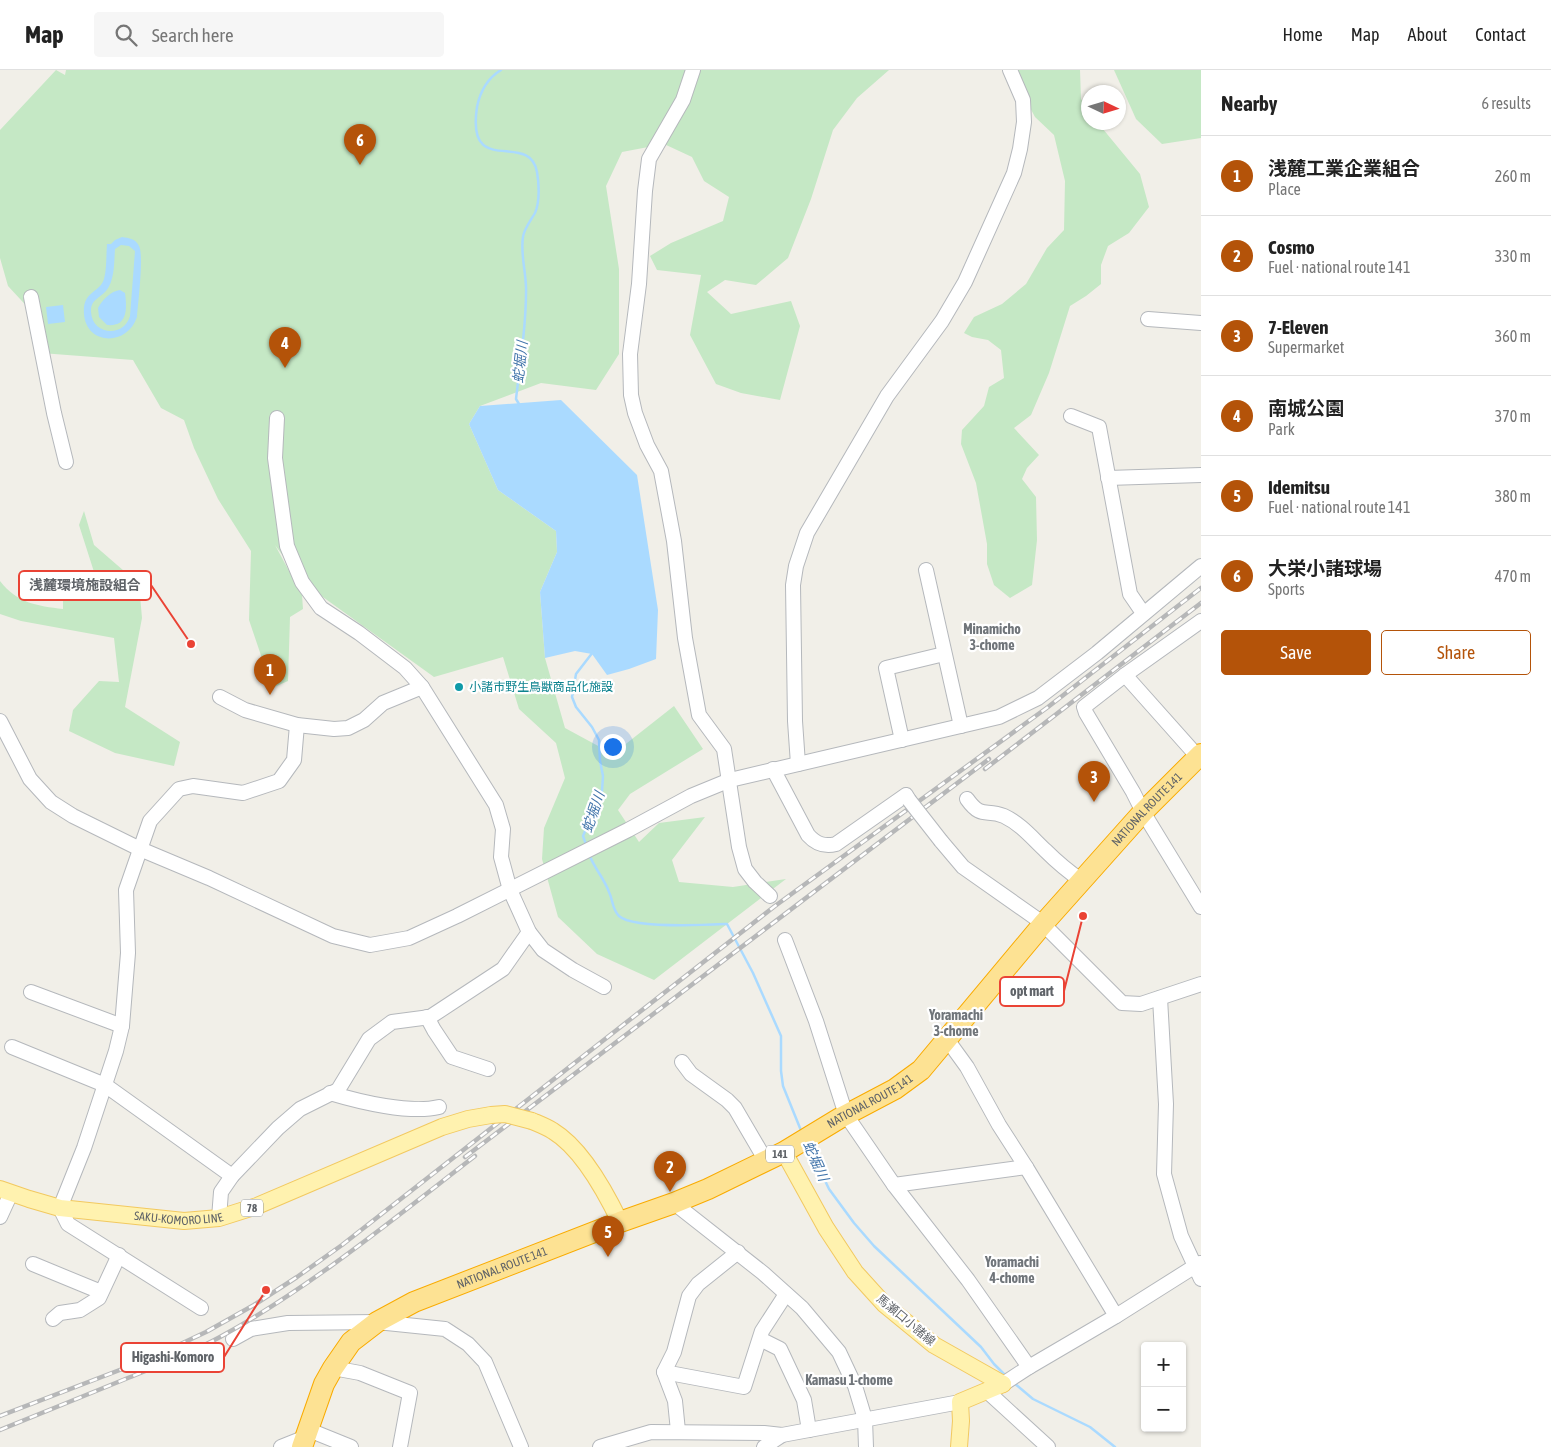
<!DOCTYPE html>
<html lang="en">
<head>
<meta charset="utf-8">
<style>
	:root { --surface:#fff; --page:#f6f6f6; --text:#222; --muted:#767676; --line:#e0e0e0; --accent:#b45309 }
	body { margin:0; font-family:"Asap Condensed","Noto Sans JP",sans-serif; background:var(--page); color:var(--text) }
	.controls { position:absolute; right:15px; bottom:15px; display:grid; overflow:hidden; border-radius:5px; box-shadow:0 1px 4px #0004 }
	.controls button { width:45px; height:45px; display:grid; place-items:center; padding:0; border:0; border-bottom:1px solid var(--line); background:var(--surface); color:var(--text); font:25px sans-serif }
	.compass { position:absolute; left:1081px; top:15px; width:45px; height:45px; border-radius:50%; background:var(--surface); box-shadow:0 1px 4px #0004; rotate:94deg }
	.you { position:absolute; left:612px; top:676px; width:18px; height:18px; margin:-12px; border:4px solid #fff; border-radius:50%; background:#1a73e8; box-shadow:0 0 0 8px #1a73e833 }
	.badge { display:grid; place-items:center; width:32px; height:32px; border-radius:50%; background:var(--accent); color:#fff; font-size:16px; font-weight:700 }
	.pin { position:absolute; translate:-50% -41px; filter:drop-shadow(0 1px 2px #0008) }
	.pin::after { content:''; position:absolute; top:26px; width:18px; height:15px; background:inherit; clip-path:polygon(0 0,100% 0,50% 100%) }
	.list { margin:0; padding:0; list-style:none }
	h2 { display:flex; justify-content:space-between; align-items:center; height:65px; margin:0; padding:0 20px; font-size:21px }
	h2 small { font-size:16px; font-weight:400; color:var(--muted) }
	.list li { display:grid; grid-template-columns:32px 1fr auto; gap:15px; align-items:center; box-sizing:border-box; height:80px; padding:0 20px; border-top:1px solid var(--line) }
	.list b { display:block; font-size:19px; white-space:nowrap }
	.list p { margin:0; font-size:16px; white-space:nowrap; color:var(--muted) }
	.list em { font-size:16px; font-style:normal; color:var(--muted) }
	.actions { display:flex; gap:10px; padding:15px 20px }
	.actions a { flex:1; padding:11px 0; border:1px solid var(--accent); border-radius:5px; text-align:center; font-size:18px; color:var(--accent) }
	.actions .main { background:var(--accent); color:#fff }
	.icon { flex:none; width:28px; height:28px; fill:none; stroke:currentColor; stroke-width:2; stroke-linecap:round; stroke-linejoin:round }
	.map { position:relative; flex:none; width:1201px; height:1377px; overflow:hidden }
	header { display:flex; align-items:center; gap:30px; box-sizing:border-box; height:70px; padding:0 25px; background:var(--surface); border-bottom:1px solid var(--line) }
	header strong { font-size:24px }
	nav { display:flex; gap:28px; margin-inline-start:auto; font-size:18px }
	.search { width:350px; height:45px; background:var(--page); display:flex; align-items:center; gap:12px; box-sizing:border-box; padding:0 18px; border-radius:5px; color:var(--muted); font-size:19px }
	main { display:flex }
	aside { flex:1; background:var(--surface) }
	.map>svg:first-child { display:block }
</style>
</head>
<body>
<header>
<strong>Map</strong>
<div class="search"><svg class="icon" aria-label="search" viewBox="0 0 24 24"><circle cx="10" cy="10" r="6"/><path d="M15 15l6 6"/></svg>Search here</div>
<nav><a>Home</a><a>Map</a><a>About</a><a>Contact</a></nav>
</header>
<main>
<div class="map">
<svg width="1201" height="1377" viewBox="0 0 1201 1377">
	<rect width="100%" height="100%" fill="#f1efe8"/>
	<g fill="#c5e8c5">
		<polygon points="56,0 65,5 66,0 889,0 857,28 833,60 811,129 788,188 756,215 725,210 707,222 731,244 791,231 800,256 780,330 741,323 716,314 690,265 701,205 657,200 650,186 671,173 723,151 729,127 704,111 692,87 664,74 622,82 606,116 619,199 619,284 596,320 541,313 480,336 469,354 498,420 556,461 557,482 540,522 545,588 565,658 613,684 674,636 703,679 630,724 618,740 639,772 659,753 705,747 672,790 679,812 733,817 786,809 654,910 597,884 558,847 542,789 544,758 565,708 556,673 519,639 503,587 434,607 302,512 275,475 302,525 303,539 290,547 288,611 272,618 249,550 251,481 218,429 194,378 184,350 161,338 133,290 41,283 33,243 8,216 0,188 0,60"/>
		<polygon points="1010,0 1080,0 1081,29 1088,40 1088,52 1098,53 1140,104 1149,137 1129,163 1108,176 1101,195 1101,214 1086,226 1070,236 1049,303 1031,345 1014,358 1039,385 1027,398 1022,409 1036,427 1037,470 1032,515 1010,528 994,515 987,494 987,474 976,413 961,374 962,360 984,336 989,317 1004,308 1001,280 988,270 972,267 964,263 974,247 1002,234 1026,214 1047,178 1064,160 1065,111 1054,65 1035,47"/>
		<polygon points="1114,0 1201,0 1201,68 1162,74 1136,49"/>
		<path d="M84,441L94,475L139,514L142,548L125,637L180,672L174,696L115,683L69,661L73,640L99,611L119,612L114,568L21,551L0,544V511C17,533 37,536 63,539V509L95,505L79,455Z"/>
	</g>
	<g fill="#aadaff" fill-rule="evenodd">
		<path d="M122,167C129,168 136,169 139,176C144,185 138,233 137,247C127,277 86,275 84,244C82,221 100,223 104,209C107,198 106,185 107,174H111L115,170ZM121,175L129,176L135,181L130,246C124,268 92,265 91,242C90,230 100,228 106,221C115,210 114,192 115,179Z"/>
		<path d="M120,220L125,223C127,238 128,257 107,255L99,247L98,238C102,230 111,221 120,220Z"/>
		<polygon points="63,235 65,252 48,254 46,237"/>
		<polygon points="561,330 637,405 658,540 656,589 629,599 607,605 592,584 575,581 545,588 540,522 557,482 556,461 498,420 469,354 480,336"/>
	</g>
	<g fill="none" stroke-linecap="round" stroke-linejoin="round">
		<g stroke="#aadaff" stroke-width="2.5">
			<path d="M501,0C488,8 480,22 477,37C466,110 529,59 537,102C539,113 540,132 535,143C531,150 524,159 523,167C520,185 527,205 526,223C526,259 520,294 516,329L519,334"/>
			<polyline points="587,777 583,766 602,721 603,706 600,691 599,670 592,657 576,637 572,627 576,604 593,582"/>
			<path d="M589,784C594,798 604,808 609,822C613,830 612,839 619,846C633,859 706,855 727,854L753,903L781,966V1001L783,1016L802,1063"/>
			<polyline points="809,1077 829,1119 854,1153 874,1176 981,1277 994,1294 1006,1306"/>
			<polyline points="1014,1313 1033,1329 1090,1357 1115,1377"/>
		</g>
		<g stroke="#b5b8bc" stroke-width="16">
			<g id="minor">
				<polyline points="693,0 683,30 649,89 645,121 639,214 630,284 631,325 635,343 647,375 661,401 674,471 685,568 699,645 724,679 739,777 745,799 755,812 770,826"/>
				<polyline points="31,227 54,343 66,392"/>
				<polyline points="1148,249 1201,253"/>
				<polyline points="1071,346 1099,357 1130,524 1143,543"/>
				<polyline points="277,348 275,388 287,476 302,512 321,538 359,563 405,598 422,617 496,735 503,759 501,787 510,820 529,862 543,880 573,900 604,917"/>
				<polyline points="1108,408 1201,405"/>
				<polyline points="926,500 961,656"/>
				<polyline points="1201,551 1125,605 1084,637 1086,643 1133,722 1143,742 1201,837"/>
				<polyline points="1125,605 1198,687"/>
				<polyline points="220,627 245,640 297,655 334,659 348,658 364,650 383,633 422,617"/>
				<polyline points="0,651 30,709 51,732 73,746 140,779 209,808 333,866 370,875 409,868 457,846 628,760 691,726 730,710 999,647 1038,628 1097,583 1201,496"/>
				<polyline points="902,670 886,598 944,584"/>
				<polyline points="798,694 795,651 793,515 796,496 807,463 887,326 942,251 965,212 1014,103 1020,79 1024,52 1023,30 1010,0"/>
				<path d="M773,699L808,765C816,774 824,777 836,774L906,725L909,730"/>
				<path d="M967,729C982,750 986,738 1004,746C1021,754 1033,769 1046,781C1057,792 1069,802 1082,811"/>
				<polyline points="941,771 963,797 1037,849 1049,860 1122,933 1141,934 1201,914"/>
				<polyline points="785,870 816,951 846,1045 894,1115 968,1210 1029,1297"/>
				<polyline points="31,922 122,956"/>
				<polyline points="1160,928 1166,1034 1164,1104 1181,1166 1201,1209"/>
				<polyline points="427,947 434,960 452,987 488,999"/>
				<polyline points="946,968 967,997 999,1055 1026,1097 1116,1246"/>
				<polyline points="12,977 105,1015 232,1106"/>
				<polyline points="682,992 691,1004 727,1030 735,1038 766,1091"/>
				<path d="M330,1023C360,1032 410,1044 439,1037"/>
				<polyline points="894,1115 1026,1097"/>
				<polyline points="674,1133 763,1203 802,1238 839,1282 855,1316 865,1349 866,1377"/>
				<polyline points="0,1147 11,1123"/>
				<polyline points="219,1148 221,1122 232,1106 278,1058 300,1039 338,1020 369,969 392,952 430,947 503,899 529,862"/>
				<polyline points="738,1182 698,1214 689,1226 674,1282 664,1302 744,1317 762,1261 786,1224"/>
				<polyline points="33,1194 101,1222"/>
				<polyline points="201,1238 68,1154 60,1138 84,1078 116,981 122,956 128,883 126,820 150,751 179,719 193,716 243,723 279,711 294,690 297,655"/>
				<polyline points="53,1249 60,1243 80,1240 99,1228 119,1185"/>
				<polyline points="233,1269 251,1259 288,1253 377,1252 445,1259 468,1274 485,1292 521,1377"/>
				<polyline points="760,1269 780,1279 804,1330 809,1360"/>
				<polyline points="333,1298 360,1303 410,1323 400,1377"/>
				<polyline points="664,1302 675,1331 678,1361"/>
				<polyline points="1003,1314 1029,1297 1116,1246 1200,1193"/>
				<polyline points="988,1322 1048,1377"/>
				<polyline points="309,1360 351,1377"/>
				<polyline points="281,1377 306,1367"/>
				<polyline points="600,1377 651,1362 764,1363 782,1365 960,1332"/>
				<polyline points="764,1377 782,1365"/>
			</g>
		</g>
		<g stroke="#f2c960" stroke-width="18">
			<g id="major">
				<path d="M532,1051C539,1054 547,1057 553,1061C581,1078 606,1123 620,1152"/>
				<polyline points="784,1082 826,1158 855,1202 884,1234 934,1275 1003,1314"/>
				<path id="s1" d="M0,1119L29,1129L60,1138L184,1151L219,1148L257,1136L442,1057L468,1049L491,1045"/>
				<polyline points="959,1377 961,1351 960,1332 1003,1314"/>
			</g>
		</g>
		<g stroke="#f9ab00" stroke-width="22">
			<g id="highway">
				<path id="s2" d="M302,1377L324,1314L333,1298L351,1272L377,1252L414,1232L620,1152L674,1133L708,1119L784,1082L840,1048L895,1019L921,1000L1043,854L1143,742L1201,684"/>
			</g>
		</g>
		<use href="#minor" stroke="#fff" stroke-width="14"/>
		<use href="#major" stroke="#fff2af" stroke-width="16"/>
		<use href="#highway" stroke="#fde293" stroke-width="20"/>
		<g stroke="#b6b7b8" stroke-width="4.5">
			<g id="rail">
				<polyline points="985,699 1201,533"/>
				<polyline points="465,1087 989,689"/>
				<polyline points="0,1346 151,1288 206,1262 254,1235 297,1207 342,1175 775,836 1048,637 1201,518"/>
				<path d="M0,1360C41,1343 82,1327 123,1310C155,1297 189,1284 220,1267C311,1217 392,1150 475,1086"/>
			</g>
		</g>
		<use href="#rail" stroke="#fff" stroke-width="2.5" stroke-dasharray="8" stroke-linecap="butt"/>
		<g stroke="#b5b8bc" stroke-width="16" stroke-linecap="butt">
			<polyline id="minor-bridge" points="909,730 941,771"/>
		</g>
		<g stroke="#f2c960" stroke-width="18" stroke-linecap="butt">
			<polyline id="major-bridge" points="491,1045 505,1044 532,1051"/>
		</g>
		<use href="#minor-bridge" stroke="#fff" stroke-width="14"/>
		<use href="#major-bridge" stroke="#fff2af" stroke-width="16"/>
	</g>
	<circle fill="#0f9aa8" stroke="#fff" stroke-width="2" cx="459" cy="617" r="5"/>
	<g text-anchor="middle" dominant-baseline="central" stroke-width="4.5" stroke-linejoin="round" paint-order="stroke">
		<g fill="#fff" stroke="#8f9295" stroke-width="1">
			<rect x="766" y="1075.5" width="28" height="17" rx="4"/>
			<rect x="241" y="1129.5" width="22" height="17" rx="4"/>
		</g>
		<g font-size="11" font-weight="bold" fill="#5f6368">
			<text x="780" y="1084">141</text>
			<text x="252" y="1138">78</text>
		</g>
		<g font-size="12" fill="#0d838f" stroke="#fff" text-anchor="start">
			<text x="469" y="617">小諸市野生鳥獣商品化施設</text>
		</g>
		<g font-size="12" fill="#5f6368" stroke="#fff">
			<text stroke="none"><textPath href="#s2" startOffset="1096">NATIONAL ROUTE 141</textPath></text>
			<text stroke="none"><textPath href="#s2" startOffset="691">NATIONAL ROUTE 141</textPath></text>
			<text stroke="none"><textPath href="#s1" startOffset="182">SAKU-KOMORO LINE</textPath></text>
			<text stroke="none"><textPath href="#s2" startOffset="286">NATIONAL ROUTE 141</textPath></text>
			<text transform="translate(906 1250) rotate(40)">馬瀬口小諸線</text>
		</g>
		<g font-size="14" font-style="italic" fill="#4174aa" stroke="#fff">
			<text transform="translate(520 292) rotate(-84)">蛇堀川</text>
			<text transform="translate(593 742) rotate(-71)">蛇堀川</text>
			<text transform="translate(816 1091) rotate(66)">蛇堀川</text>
		</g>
		<g font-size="14" font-weight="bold" fill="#70757a" stroke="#fff">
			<text x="992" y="559">Minamicho<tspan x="992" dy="16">3-chome</tspan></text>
			<text x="956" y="945">Yoramachi<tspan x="956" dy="16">3-chome</tspan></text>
			<text x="1012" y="1192">Yoramachi<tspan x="1012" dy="16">4-chome</tspan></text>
			<text x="849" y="1310">Kamasu 1-chome</text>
		</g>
	</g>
	<path fill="none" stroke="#ea4335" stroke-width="2" d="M191 574L151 515M1083 846L1064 921M266 1220L224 1287"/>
	<g fill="#ea4335" stroke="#fff" stroke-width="2">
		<circle cx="191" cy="574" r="5"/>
		<circle cx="1083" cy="846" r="5"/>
		<circle cx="266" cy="1220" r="5"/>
	</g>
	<g fill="#fff" stroke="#ea4335" stroke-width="2">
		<rect x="19" y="501" width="132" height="29" rx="5"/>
		<rect x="1000" y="907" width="64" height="29" rx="5"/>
		<rect x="121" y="1273" width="103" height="29" rx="5"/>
	</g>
	<g font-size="14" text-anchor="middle" font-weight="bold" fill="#5f6368">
		<text x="85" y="520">浅麓環境施設組合</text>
		<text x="1032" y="926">opt mart</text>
		<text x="173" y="1292">Higashi-Komoro</text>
	</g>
</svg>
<div class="controls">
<button>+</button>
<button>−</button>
</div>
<svg class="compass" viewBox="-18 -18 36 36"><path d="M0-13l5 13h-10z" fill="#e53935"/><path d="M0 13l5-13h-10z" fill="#767676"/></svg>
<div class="you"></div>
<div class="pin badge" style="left:270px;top:625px">1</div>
<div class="pin badge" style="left:670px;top:1122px">2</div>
<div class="pin badge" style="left:1094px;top:732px">3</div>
<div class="pin badge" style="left:285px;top:298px">4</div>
<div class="pin badge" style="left:608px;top:1187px">5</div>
<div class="pin badge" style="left:360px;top:95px">6</div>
</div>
<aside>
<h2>Nearby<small>6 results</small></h2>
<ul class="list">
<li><span class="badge">1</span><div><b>浅麓工業企業組合</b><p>Place</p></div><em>260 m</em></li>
<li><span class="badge">2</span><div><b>Cosmo</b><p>Fuel · national route 141</p></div><em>330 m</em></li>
<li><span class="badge">3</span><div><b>7-Eleven</b><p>Supermarket</p></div><em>360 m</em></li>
<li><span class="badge">4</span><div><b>南城公園</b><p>Park</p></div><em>370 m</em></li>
<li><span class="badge">5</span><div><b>Idemitsu</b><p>Fuel · national route 141</p></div><em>380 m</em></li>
<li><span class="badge">6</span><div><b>大栄小諸球場</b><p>Sports</p></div><em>470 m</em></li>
</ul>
<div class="actions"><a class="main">Save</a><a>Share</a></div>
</aside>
</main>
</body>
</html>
